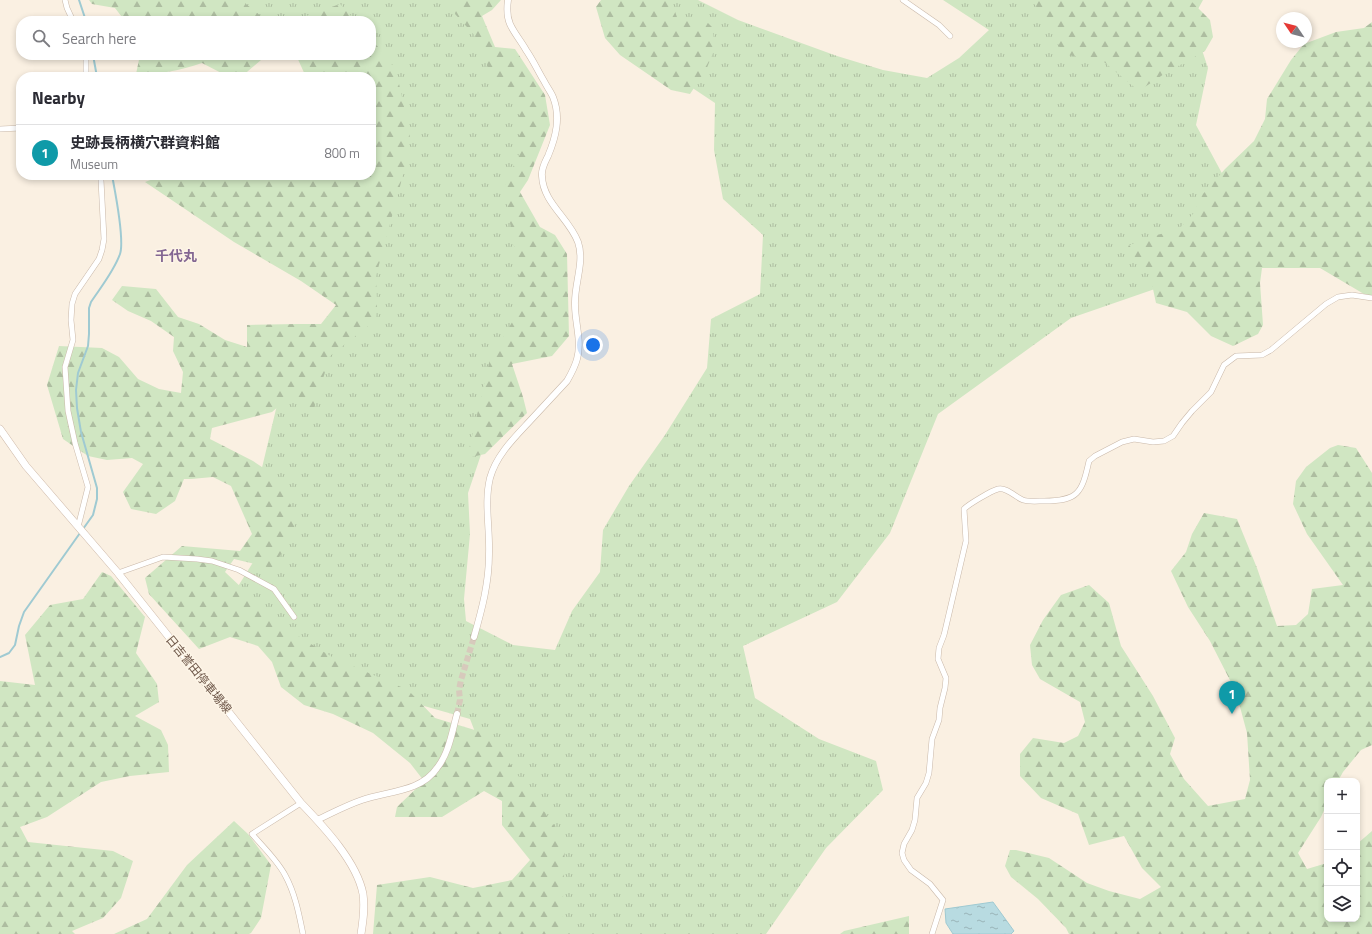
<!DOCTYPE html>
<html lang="en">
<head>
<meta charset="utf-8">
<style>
	:root { --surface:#fff; --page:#f2f2f3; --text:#2b2b33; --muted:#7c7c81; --line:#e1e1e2; --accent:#db6f50 }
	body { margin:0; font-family:"Titillium Web","Noto Sans JP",sans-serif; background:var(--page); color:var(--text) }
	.controls { position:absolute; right:12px; bottom:12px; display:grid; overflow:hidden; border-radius:8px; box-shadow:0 2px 6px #0003 }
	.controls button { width:36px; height:36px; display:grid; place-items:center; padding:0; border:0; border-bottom:1px solid var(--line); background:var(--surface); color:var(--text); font:20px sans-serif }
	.compass { position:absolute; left:1276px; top:12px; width:36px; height:36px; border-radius:50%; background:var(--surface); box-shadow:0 2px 6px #0003; rotate:305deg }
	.you { position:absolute; left:593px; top:345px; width:14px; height:14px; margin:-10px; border:3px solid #fff; border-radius:50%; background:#1a73e8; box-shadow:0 0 0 6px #1a73e833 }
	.badge { display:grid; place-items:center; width:26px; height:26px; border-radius:50%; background:var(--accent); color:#fff; font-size:13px; font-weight:700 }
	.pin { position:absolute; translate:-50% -33px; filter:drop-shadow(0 1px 2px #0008) }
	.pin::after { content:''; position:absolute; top:21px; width:14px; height:12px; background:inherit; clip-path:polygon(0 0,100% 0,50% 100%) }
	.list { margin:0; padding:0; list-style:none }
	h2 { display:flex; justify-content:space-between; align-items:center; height:52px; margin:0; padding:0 16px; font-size:17px }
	h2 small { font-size:13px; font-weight:400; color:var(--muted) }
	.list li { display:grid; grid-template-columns:26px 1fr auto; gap:12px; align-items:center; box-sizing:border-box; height:56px; padding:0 16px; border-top:1px solid var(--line) }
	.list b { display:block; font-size:15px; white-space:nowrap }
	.list p { margin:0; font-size:13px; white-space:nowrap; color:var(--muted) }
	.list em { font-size:13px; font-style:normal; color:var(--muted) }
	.icon { flex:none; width:22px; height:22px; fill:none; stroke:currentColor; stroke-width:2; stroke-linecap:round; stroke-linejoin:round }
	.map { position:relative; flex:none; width:1372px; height:934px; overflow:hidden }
	.search { position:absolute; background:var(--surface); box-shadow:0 2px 6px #0003; left:16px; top:16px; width:360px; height:44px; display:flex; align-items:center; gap:10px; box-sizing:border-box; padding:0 14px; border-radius:16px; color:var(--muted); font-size:15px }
	.panel { position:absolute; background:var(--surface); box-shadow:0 2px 6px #0003; left:16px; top:72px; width:360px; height:108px; border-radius:16px }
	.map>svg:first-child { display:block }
</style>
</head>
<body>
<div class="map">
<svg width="1372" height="934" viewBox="0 0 1372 934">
	<defs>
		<pattern id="grass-tufts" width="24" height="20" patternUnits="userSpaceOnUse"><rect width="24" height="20" fill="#d0e6c2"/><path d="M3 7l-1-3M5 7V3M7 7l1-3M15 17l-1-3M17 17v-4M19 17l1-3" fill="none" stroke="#adbda0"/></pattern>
		<pattern id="forest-firs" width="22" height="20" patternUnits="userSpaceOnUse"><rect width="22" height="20" fill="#d0e6c2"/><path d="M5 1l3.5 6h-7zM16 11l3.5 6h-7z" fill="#adbda0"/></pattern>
		<pattern id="water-ripples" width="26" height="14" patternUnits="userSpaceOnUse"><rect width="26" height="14" fill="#b8dbe1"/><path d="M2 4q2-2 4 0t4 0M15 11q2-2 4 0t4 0" fill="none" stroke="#9ab4b8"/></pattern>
	</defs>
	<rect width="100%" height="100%" fill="#faf0e2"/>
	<polygon fill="url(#grass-tufts)" points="217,0 479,0 470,14 537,121 515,185 526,228 520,334 488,434 468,493 470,534 464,599 466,621 513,645 555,650 572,611 600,572 603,530 629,486 665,435 707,368 711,319 760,294 763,235 723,199 714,150 715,103 676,77 670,0 698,0 738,20 837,56 883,70 927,78 959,58 989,30 943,0 1203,0 1192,20 1208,68 1196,125 1246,218 1204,272 1071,318 938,414 890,533 837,602 743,646 755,698 819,739 876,761 883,790 826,848 766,934 552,934 546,879 487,763 470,719 410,702 375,690 232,596 267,540 260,476 282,384 346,319 369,198 374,139 371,77 371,21 234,21"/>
	<g fill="url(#forest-firs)">
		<polygon points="89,0 241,0 267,21 300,18 340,4 356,21 125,21 115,8 92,4"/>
		<polygon points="457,0 501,0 492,10 482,16 495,47 515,49 545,95 550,125 528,180 520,192 540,227 555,235 567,254 569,336 552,356 512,364 523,397 527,413 485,454 467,458 490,359 514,319 519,276 504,187 519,154 519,103 495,86 478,39 455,14"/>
		<polygon points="601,0 671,0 678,20 702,17 712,27 715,48 706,70 690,94 671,90 620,55 605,38 596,7"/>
		<polygon points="1031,0 1138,0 1141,2 1146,0 1190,0 1210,20 1213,37 1205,51 1164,74 1139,91 1104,62 1068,55 1060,49 1053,27"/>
		<polygon points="1372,22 1372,296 1369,297 1320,268 1262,268 1260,283 1263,325 1258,334 1233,346 1211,336 1187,312 1156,303 1150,275 1135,258 1128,246 1148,237 1178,230 1193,214 1203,194 1225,169 1254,141 1265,119 1267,99 1291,60 1304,44 1336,32 1364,28"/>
		<polygon points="371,38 396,70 410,134 407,160 376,276 377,305 376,320 330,356 313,411 293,394 272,412 212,428 210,439 253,461 274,475 288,497 295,526 288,543 272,568 234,559 225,572 282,626 332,657 408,690 435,718 488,734 552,822 565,844 562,924 564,934 373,934 377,885 430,877 473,888 512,880 530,860 502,825 502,801 484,791 442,817 395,817 397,807 424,781 410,763 373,733 333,714 304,705 281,687 272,662 258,646 230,637 199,649 149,594 145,578 182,546 240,551 252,534 231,486 213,477 191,479 184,479 175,501 156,514 131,509 123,492 143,464 132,458 107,460 88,456 63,439 47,385 59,346 102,348 119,357 138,379 159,389 181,393 183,372 173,351 174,337 151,321 128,311 112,300 122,286 156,289 178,317 199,324 225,340 247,347 247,325 298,324 321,324 336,305 301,281 234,242 145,182 164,175 371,175 371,77 306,77 296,55 371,55"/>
		<path d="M140,55H262L261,60L241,77H229L202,63C179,71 161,74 136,74Z"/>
		<polygon points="1338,445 1356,448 1372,473 1372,745 1361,750 1343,772 1338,781 1327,781 1327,804 1321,817 1298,853 1307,869 1327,863 1327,919 1357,919 1357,844 1372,831 1372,934 1069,934 1066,928 1038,899 1011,877 1005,866 1010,850 1016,850 1049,858 1087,883 1109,891 1140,899 1161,887 1142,868 1124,836 1089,845 1078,814 1041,798 1020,776 1020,754 1033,738 1064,743 1078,736 1085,722 1080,702 1040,679 1032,665 1030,645 1043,620 1061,595 1089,585 1109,603 1121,646 1153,696 1175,738 1170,754 1184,779 1208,806 1245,799 1250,780 1247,733 1236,692 1210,641 1188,607 1171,571 1186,552 1192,534 1204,513 1237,519 1257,568 1277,626 1296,625 1308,614 1312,589 1343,585 1307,534 1293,504 1296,481 1306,467 1330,448"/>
		<polygon points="102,572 111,576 145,617 136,653 157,684 159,702 135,716 161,730 168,745 169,772 130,776 101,782 47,817 20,827 28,842 113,851 133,861 121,898 103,918 72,931 75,934 0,934 0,681 35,685 25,635 50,605 83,599"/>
		<polygon points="234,821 248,834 271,865 261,918 251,933 249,934 114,934 147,919 187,865"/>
		<polygon points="909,916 909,934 840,934 844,931"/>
	</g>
	<polygon fill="url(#water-ripples)" stroke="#9fcad2" points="993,902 1014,931 1011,934 953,934 946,923 945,909"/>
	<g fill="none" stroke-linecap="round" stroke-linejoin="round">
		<g stroke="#9fcad2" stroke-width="2">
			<polyline points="79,0 86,21"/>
			<polyline points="93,55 97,77"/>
			<path d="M83,529L93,515L97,499V488L81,432L77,408L76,390L78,373L88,346L89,334V308L91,302C101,287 114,271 120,254C125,239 115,192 112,175"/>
			<polyline points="0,657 9,653 15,645 19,626 24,612 80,533"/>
		</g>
		<polyline stroke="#d7cabc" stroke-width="6" stroke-dasharray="6 3" stroke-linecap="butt" points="457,714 460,700 459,690 461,680 474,637"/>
		<g stroke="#c9b8a9" stroke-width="6">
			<g id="minor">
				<polyline points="65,0 67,8 73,21"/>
				<polyline points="903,0 939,25 950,36"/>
				<polyline points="86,55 86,77"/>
				<polyline points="0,129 21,128"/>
				<polyline points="78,527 88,487 75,443 68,411 65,367 73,340 71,320 72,304 75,294 99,259 102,250 104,239 101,180 100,175"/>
				<polyline points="118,573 163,557 197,559 212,561 239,570 274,589 294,617"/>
				<path d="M301,803L252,834C263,847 277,860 285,875C295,893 299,914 303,934"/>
				<path d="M932,934L943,900L930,884L911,870L904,860L902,853L904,844L912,830L915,820L917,798L926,783L929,773L932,739L939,720L940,708L945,688L946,678L938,659L939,648L944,635L966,541L964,509C969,504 991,491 998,489C1007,487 1015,497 1023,500C1028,502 1038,501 1044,501C1078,501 1082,493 1089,461L1095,456L1122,442L1134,439L1153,442L1164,441L1173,436L1182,423L1192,411L1211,392L1224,365L1236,356L1262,355L1271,350L1326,304L1338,297L1352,295L1372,298"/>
			</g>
		</g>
		<g stroke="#c9b8a9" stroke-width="7">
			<g id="tertiary">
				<path d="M474,637C482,609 489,583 489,554C490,528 484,503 490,478C496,456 513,439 528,423C541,409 554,395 567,381C571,374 575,367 577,359C582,341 575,323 575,305C574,284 585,262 578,242C569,218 543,203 542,176C541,169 545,162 548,156C556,137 561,117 553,97C551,92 547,87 544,81C538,71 533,60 526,50C521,41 514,33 510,24C507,17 507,7 508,0"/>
				<path d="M317,820C332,813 347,805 362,800C388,791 421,792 437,768C449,753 452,732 457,714"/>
			</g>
		</g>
		<g stroke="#cfbaaa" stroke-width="8">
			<path id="secondary" d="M0,429L26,466L118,573L301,803C324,827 357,862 363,894C365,908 363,921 361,934"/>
		</g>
		<use href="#minor" stroke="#fff" stroke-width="5"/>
		<use href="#tertiary" stroke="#fff" stroke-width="6"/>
		<use href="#secondary" stroke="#fff" stroke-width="7"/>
	</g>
	<g text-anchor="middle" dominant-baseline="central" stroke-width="3" stroke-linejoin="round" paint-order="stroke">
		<g font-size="12" fill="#6f584a" stroke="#fdf5e7">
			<text transform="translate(199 674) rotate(51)">日吉誉田停車場線</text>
		</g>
		<g font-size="14" font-weight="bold" fill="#836692" stroke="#fdf5e7">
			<text x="176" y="255">千代丸</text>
		</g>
	</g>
</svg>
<div class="controls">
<button>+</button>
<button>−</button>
<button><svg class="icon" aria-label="locate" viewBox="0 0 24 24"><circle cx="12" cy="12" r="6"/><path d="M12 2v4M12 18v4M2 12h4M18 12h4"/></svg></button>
<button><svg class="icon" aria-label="layers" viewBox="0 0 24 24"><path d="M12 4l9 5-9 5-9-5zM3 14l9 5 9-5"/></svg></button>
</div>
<svg class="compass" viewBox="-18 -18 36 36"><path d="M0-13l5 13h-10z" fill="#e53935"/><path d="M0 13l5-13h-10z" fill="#7c7c81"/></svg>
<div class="you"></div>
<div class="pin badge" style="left:1232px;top:714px;background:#0f9aa8">1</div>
<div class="search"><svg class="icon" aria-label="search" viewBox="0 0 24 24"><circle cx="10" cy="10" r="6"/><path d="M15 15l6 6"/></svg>Search here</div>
<section class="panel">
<h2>Nearby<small></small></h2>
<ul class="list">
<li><span class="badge" style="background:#0f9aa8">1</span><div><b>史跡長柄横穴群資料館</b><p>Museum</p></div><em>800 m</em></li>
</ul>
</section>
</div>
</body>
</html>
